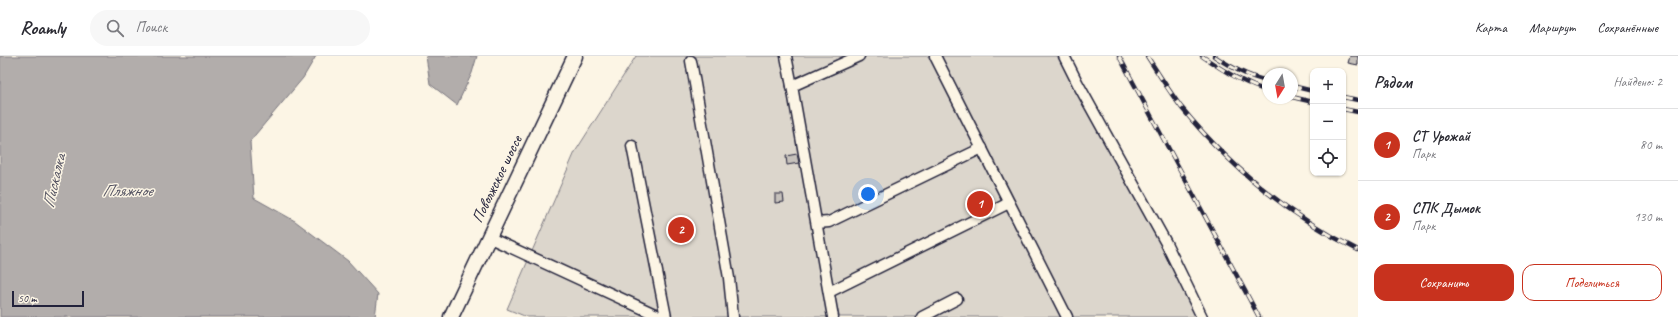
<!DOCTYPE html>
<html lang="ru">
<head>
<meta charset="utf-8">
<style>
	:root { --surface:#fff; --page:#f7f7f7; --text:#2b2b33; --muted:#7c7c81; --line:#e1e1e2; --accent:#c8321e }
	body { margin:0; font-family:Caveat,sans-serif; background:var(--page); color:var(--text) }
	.controls { position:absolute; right:12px; top:12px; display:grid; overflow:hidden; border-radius:8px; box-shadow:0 1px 3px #0004 }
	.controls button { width:36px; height:36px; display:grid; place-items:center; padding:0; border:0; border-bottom:1px solid var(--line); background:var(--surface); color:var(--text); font:20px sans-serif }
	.compass { position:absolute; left:1262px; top:12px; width:36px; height:36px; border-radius:50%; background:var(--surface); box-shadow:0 1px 3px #0004; rotate:191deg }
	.scale { position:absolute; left:12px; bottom:10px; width:72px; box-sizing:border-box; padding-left:4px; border:2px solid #22223b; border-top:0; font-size:11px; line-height:14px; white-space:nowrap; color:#22223b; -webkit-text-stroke:3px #fcf5e5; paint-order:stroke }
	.you { position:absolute; left:868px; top:138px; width:14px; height:14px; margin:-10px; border:3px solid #fff; border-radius:50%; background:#1a73e8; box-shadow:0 0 0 6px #1a73e833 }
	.badge { display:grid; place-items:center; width:26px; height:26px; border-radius:50%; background:var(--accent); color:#fff; font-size:13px; font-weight:700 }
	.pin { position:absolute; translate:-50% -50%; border:2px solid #fff; box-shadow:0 1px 4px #0006 }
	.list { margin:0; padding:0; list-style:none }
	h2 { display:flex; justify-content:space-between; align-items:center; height:52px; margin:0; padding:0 16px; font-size:17px }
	h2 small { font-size:13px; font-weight:400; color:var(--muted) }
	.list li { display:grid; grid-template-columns:26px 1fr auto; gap:12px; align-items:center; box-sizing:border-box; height:72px; padding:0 16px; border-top:1px solid var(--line) }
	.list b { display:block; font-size:15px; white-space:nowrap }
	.list p { margin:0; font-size:13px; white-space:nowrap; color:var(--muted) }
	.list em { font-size:13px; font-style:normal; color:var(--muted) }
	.actions { display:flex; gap:8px; padding:12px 16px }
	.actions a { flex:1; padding:9px 0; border:1px solid var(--accent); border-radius:12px; text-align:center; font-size:14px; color:var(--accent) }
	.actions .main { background:var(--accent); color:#fff }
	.icon { flex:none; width:22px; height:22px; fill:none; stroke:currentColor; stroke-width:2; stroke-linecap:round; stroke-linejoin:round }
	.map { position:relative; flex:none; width:1358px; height:261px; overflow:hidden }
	header { display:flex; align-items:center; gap:24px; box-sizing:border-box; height:56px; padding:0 20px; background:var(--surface); border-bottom:1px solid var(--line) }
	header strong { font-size:19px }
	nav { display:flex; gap:22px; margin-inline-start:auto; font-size:14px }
	.search { width:280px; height:36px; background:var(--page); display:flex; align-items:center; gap:10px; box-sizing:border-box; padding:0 14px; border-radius:22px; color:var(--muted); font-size:15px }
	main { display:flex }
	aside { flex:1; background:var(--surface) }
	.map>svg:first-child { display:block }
</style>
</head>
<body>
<header>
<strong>Roamly</strong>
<div class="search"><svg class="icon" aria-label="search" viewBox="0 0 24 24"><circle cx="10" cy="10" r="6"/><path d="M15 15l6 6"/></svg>Поиск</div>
<nav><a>Карта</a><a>Маршрут</a><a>Сохранённые</a></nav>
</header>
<main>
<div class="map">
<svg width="1358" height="261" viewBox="0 0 1358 261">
	<rect width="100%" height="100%" fill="#fcf5e5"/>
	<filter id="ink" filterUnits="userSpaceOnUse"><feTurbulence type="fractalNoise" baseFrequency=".025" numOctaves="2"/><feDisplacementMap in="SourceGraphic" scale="8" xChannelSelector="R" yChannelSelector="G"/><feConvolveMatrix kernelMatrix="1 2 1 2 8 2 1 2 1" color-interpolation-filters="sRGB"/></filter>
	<g filter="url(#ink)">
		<polygon fill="#dcd6cc" stroke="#7f7c84" points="636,0 1065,0 1204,261 527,261 507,253 575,96"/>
		<g fill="#b2adab" stroke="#78757e">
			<polygon points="0,0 316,0 303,22 250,85 254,142 295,165 348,205 378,238 375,261 0,261"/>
			<polygon points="426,0 477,0 472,17 457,49 430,28"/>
		</g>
		<g fill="#c6c1bb" stroke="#22223b">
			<polygon points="1350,0 1358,0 1358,9 1348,7"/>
			<polygon points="797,98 799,107 787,109 786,100"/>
			<polygon points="775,138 783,138 784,146 775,147"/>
		</g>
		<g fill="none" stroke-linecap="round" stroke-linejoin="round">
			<g stroke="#22223b" stroke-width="13">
				<g id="street">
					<polyline points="786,0 792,30"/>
					<polyline points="935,0 1067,261"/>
					<polyline points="1064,0 1078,28 1166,187 1202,261"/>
					<polyline points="691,5 729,222 733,261"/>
					<polyline points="632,90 666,261"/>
					<polyline points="817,167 829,166 982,92"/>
					<polyline points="488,181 661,261"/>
					<polyline points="829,236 1009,147"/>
					<polyline points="833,261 792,30 859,0"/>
					<polyline points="922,261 957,243"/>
				</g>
			</g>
			<g stroke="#22223b" stroke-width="17">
				<polyline id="secondary" points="451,261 575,0"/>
			</g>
			<use href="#street" stroke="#fcf5e5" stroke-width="10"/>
			<use href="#secondary" stroke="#fcf5e5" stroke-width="14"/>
			<g stroke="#22223b" stroke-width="4.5">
				<g id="rail">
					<polyline points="1119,0 1259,261"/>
					<path d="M1147,0C1158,17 1169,35 1181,51C1230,111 1288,159 1358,194"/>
					<path d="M1202,0C1222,14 1244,28 1268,35"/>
					<path d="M1214,0C1231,11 1248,21 1268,25"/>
					<polyline points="1292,30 1313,35"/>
					<polyline points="1292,41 1313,46"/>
					<polyline points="1343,41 1358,44"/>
					<polyline points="1343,53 1358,56"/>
				</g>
			</g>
			<use href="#rail" stroke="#fcf5e5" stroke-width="3" stroke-dasharray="9" stroke-linecap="butt"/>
		</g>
	</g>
	<g text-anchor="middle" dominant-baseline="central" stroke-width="3" stroke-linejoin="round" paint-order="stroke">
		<g font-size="16" fill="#22223b" stroke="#fcf5e5">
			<text transform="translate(497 123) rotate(-64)">Поволжское шоссе</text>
		</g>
		<g font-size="17" font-style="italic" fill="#545362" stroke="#fcf5e5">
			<text transform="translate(54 125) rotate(-77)">Пискалка</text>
			<text x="127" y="134">Пляжное</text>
		</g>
	</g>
</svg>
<div class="controls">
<button>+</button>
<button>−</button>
<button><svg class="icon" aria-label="locate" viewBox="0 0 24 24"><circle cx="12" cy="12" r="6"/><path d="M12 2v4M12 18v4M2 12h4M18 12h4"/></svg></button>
</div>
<svg class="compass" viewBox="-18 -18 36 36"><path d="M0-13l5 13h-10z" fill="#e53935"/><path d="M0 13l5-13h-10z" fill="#7c7c81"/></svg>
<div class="scale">50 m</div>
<div class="you"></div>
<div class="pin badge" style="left:980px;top:148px">1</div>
<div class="pin badge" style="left:681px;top:174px">2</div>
</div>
<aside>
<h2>Рядом<small>Найдено: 2</small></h2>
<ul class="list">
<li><span class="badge">1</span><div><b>СТ Урожай</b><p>Парк</p></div><em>80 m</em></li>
<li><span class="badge">2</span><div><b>СПК Дымок</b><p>Парк</p></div><em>130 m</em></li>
</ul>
<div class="actions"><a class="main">Сохранить</a><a>Поделиться</a></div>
</aside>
</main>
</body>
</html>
